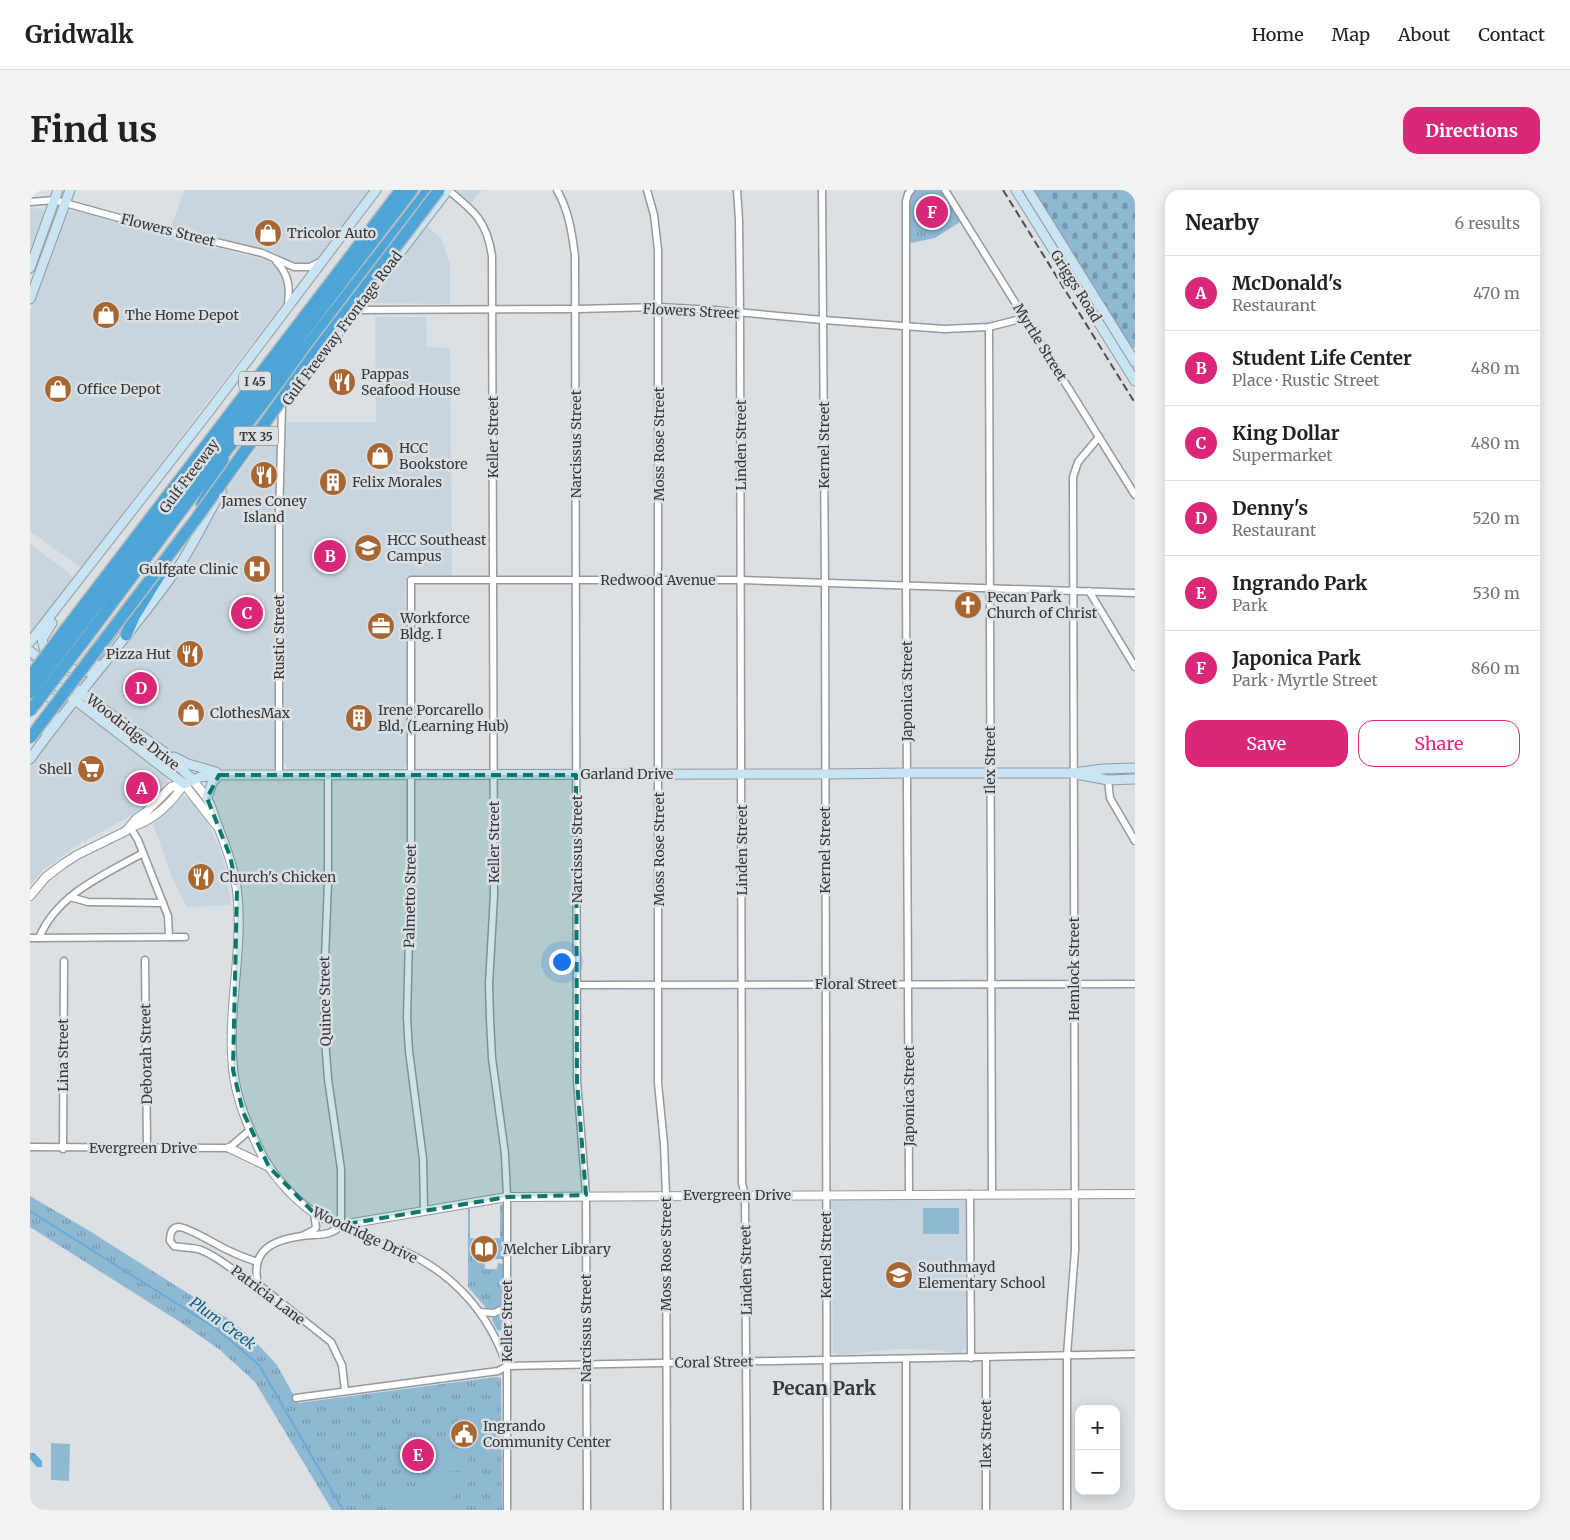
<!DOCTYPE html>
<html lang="en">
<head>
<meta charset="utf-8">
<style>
	:root { --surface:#fff; --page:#f2f2f2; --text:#202124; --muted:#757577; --line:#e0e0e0; --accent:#db2777 }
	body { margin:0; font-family:Merriweather,serif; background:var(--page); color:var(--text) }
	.controls { position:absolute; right:15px; bottom:15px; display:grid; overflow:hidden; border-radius:10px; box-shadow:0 2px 12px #0003 }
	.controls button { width:45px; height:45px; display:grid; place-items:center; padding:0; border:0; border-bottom:1px solid var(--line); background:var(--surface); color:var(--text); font:25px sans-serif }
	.you { position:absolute; left:531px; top:771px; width:18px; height:18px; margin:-12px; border:4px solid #fff; border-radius:50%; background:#1a73e8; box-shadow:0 0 0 8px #1a73e833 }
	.badge { display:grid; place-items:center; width:32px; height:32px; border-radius:50%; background:var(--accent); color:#fff; font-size:16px; font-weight:700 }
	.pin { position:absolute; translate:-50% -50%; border:2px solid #fff; box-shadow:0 1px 5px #0006 }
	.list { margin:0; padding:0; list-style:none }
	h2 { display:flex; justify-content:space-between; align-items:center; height:65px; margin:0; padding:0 20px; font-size:21px }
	h2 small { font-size:16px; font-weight:400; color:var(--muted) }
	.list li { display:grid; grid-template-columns:32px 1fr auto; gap:15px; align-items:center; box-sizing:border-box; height:75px; padding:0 20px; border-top:1px solid var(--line) }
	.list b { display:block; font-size:19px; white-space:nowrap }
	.list p { margin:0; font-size:16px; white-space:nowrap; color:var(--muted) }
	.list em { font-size:16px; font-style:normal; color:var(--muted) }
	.actions { display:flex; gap:10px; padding:15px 20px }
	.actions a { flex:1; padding:11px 0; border:1px solid var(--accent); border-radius:15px; text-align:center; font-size:18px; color:var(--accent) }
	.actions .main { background:var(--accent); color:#fff }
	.map { position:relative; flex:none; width:1105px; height:1320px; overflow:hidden; border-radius:15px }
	header { display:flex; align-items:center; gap:30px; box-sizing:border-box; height:70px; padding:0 25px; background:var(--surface); border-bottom:1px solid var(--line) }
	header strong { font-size:24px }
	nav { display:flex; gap:28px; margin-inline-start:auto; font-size:18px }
	.intro { display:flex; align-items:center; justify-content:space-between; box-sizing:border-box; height:120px; padding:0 30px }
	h1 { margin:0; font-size:35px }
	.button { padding:12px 22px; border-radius:15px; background:var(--accent); color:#fff; font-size:18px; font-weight:700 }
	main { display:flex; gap:30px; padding:0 30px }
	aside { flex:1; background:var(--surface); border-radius:15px; box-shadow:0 2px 12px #0003 }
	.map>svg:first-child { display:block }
</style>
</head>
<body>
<header>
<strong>Gridwalk</strong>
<nav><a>Home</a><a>Map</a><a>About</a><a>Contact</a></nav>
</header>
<div class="intro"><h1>Find us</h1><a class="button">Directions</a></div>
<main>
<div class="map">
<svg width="1105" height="1320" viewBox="0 0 1105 1320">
	<defs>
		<pattern id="grass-tufts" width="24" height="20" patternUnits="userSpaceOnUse" patternTransform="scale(1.25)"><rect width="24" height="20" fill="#8fb8d3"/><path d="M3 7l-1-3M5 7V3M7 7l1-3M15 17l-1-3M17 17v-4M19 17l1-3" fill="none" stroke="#7696ac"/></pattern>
		<pattern id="cemetery-stones" width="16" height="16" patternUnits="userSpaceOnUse" patternTransform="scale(1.25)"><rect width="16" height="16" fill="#8fb8d3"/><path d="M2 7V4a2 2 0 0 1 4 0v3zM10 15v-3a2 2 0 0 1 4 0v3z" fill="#7696ac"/></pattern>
		<pattern id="water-ripples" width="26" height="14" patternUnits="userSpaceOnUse" patternTransform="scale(1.25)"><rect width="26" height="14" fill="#69abd4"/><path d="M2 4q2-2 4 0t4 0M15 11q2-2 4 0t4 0" fill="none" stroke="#578cad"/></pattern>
	</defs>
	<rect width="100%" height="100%" fill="#dbe0e4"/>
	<g fill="#c9d5de">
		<polygon points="155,0 340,0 287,70 274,76 262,74 244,62 141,36"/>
		<polygon points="425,0 452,0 441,13"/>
		<polygon points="11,18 16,23 0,70 0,19"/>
		<polygon points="38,21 49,22 219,66 235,69 247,77 254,87 257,100 253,113 51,378 0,341 0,121 36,23"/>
		<polygon points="395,34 411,48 420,74 420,114 340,113 339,107"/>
		<polygon points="345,127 396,127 397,157 420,158 422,386 376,386 375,410 378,443 378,571 375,577 372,579 259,579 257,578 254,572 254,312 257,232 346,232"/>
		<polygon points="242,238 245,239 246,244 245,575 242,579 184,579 148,567 79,516 63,503 61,497 158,370 205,288"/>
		<polygon points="0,354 41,385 43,389 0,445"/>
		<polygon points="47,519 53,521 136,585 138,593 131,604 113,619 51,653 13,680 0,696 0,577 40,523"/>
		<polygon points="154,606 160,608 177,632 188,654 195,675 201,715 157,717 143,690 123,634"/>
		<polygon points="930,1009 935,1010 936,1158 930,1163 923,1163 907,1160 870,1159 807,1165 803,1162 801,1012 804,1010"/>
	</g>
	<g fill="url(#grass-tufts)">
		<path d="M885,0H910L930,32L905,48L880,53C880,36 875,14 885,0Z"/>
		<polygon points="156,335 96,434 68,472 51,480 47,474 151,337"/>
		<polygon points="0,1006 58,1040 200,1130 223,1149 247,1175 268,1213 466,1187 471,1188 472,1320 302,1320 225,1192 190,1160 150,1132 0,1037"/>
		<polygon points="470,1014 474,1016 474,1069 464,1069 464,1048 470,1048"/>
		<polygon points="438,1019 440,1019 440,1048 444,1048 444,1068 454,1069 455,1079 467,1079 468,1073 473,1074 474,1110 473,1115 463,1120 457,1119 438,1097"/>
		<polygon points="470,1124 473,1127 473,1138 470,1141 467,1140 462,1130 463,1126"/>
	</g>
	<polygon fill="url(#cemetery-stones)" points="1004,0 1105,0 1105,157 1101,159"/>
	<g fill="#8fb8d3">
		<rect x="893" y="1018" width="36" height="26"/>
		<polygon points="21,1253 40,1254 39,1291 21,1290"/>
		<rect x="406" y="1266" width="32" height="15"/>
		<rect x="406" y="1282" width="32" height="15"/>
		<polygon points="367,1298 393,1298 399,1302 424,1302 423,1320 358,1320 360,1304"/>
	</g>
	<polygon fill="url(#water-ripples)" points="0,1263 4,1263 12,1271 12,1277 7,1277 0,1269"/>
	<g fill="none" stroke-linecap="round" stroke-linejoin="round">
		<polyline stroke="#69abd4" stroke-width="2" points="0,1021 187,1139 229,1175 313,1320"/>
		<g stroke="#94999c" stroke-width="9">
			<g id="minor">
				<path d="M418,0C444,21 457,31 462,66L464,705L459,794L460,829L462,868L475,964L477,1007V1320"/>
				<path d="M527,0C539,21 542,43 545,66L547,891L556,1005L557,1320"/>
				<polyline points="617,0 624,25 628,60 628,893 634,954 636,1005 637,1320"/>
				<polyline points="707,0 709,30 710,123 712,993 715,1005 717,1320"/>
				<polyline points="792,0 795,392 797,1320"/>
				<polyline points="915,0 1105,305"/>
				<polyline points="0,12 24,10 35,13 111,34 232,63 264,77 280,77 290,72"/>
				<path d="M246,71C259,85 260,97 258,114"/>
				<polyline points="325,120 545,119 629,117 684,120 793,130 914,139 959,137 994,128"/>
				<polyline points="959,137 962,1004"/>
				<polyline points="1059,401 1105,477"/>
				<polyline points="249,586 249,329 252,217"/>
				<polyline points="298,586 298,692 294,794 295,849 298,889 311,979 311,1035"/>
				<polyline points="1078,590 1080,608 1105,651"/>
				<polyline points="100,637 108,650 138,726 139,747"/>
				<polyline points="40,707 58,712 133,713"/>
				<polyline points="0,748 155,747"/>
				<path d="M9,748C27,704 74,685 113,663"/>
				<polyline points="115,770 117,957"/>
				<polyline points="547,795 1105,794"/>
				<polyline points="0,957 199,958 220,940"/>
				<polyline points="33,959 34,771"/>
				<polyline points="879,1004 876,396 876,11 878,4 881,0"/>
				<polyline points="940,1004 941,1168"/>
				<polyline points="394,1021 393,969 379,861 377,828 381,665 381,390 712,390 1105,403"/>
				<path d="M311,1035C323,1040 334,1046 346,1051C356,1056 368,1058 378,1063C424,1085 458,1123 475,1171"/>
				<polyline points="274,1045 284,1040 286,1037 284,1023"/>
				<path d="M227,1072C219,1069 210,1066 202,1062C189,1057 161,1038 149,1037C141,1037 140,1045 140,1051L144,1056C153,1058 163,1057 171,1060C192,1068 207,1086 228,1094L301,1152L312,1175L315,1201"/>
				<path d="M228,1094C220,1060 243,1050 272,1046C286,1044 301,1047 311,1035"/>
				<polyline points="450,1122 464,1123 477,1117"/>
				<polyline points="956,1167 956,1320"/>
				<polyline points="876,1169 876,1320"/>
				<polyline points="266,1208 468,1181 477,1176 1105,1164"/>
				<polyline points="1037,1320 1037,1165 1045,1060 1043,287 1048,272 1069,247"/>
			</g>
		</g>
		<g stroke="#94999c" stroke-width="10">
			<g id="tertiary">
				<path d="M162,589C167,596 174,603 178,610C183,619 185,629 189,639C197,659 204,678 207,700C214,759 197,819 203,878C206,910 219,939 233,967C245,988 264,1009 284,1023C292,1028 302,1032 311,1035L477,1007L1105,1004"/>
				<polyline points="154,594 186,635"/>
				<path d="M100,637C121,633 143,612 154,594"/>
				<polyline points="0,706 16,687 33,674 47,665 96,641 106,629 116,622 141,597 154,594"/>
				<polyline points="199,958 239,977"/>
			</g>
		</g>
		<g stroke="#94999c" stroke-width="11">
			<g id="secondary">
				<polyline points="986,0 1105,191"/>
				<polyline points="998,0 1105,172"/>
				<polyline points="0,78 28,0"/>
				<polyline points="0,109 40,0"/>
				<polyline points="260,206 418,0"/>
				<path d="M22,433L12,449L14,458C29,469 51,494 68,475"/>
				<polyline points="0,452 181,219 346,0"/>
				<polyline points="0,461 50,502 134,562 162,589"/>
				<polyline points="0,475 154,594 170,587 189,585 795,584 877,583 1043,583 1073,579 1105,578"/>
				<path d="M9,501C13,504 20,507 23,510C29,519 19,534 15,541"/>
				<polyline points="144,567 158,574 186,582"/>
				<path d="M0,569C47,503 102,443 149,376C165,352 177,325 192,300"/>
				<polyline points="1046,584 1078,590 1105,589"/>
				<polyline points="177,608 182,593 189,585"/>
			</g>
		</g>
		<g stroke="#babbbc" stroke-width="14">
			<g id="motorway">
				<polyline points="172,314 188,286 193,270"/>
				<polyline points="35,440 371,0"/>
				<polyline points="44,445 382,0"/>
				<polyline points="96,445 104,427 132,381"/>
				<polyline points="53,452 195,262 399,0"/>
			</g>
		</g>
		<use href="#minor" stroke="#fff" stroke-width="6"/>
		<use href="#tertiary" stroke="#fff" stroke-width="8"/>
		<use href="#secondary" stroke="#c9e4f3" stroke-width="9"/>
		<use href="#motorway" stroke="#4ca4d7" stroke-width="11"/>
		<polyline stroke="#4d5052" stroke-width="2" stroke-dasharray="8 4" stroke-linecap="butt" points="973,0 1105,213"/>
		<g stroke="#babbbc" stroke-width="14" stroke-linecap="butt">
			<g id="motorway-bridge">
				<polyline points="0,487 35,440"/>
				<polyline points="0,503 44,445"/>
				<polyline points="0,521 53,452"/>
				<polyline points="0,548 166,329 285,163 409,0"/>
			</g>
		</g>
		<use href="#motorway-bridge" stroke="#4ca4d7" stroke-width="11"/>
	</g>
	<path fill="#0f766e" fill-opacity="0.2" stroke="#0f766e" stroke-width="4" stroke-dasharray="10 6" stroke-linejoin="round" d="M189,585H546L547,891L556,1005L477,1007L311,1035L284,1023L239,977L213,922L203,880L207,700L200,666L177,608Z"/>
	<defs>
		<g id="shop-disc" transform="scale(1.4375)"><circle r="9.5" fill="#a86632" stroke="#dbe0e4"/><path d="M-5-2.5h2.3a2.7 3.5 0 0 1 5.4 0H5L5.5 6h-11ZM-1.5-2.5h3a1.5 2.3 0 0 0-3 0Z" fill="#fff"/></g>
		<g id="restaurant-disc" transform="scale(1.4375)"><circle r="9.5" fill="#a86632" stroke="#dbe0e4"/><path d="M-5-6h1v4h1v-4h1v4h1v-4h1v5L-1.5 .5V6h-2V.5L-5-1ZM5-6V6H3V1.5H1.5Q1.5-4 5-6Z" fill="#fff"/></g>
		<g id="building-disc" transform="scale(1.4375)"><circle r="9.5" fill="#a86632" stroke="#dbe0e4"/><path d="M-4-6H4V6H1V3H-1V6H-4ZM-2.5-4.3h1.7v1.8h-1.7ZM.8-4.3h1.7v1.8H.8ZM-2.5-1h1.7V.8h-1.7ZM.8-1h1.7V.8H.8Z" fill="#fff"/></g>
		<g id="university-disc" transform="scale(1.4375)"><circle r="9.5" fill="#a86632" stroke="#dbe0e4"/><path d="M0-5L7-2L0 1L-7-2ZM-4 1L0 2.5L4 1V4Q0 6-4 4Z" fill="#fff"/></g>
		<g id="hospital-disc" transform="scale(1.4375)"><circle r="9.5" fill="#a86632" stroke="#dbe0e4"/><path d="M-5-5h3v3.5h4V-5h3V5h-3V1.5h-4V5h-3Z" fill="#fff"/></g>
		<g id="church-disc" transform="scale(1.4375)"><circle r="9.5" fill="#a86632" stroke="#dbe0e4"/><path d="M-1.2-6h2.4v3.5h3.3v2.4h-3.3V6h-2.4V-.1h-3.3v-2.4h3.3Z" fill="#fff"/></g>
		<g id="office-disc" transform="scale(1.4375)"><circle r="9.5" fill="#a86632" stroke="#dbe0e4"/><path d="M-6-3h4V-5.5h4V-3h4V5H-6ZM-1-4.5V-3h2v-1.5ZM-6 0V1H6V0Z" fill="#fff"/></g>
		<g id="supermarket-disc" transform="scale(1.4375)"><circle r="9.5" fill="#a86632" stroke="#dbe0e4"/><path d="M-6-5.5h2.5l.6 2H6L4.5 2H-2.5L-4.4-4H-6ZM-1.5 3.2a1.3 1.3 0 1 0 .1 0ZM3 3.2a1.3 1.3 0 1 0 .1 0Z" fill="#fff"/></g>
		<g id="library-disc" transform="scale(1.4375)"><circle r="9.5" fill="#a86632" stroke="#dbe0e4"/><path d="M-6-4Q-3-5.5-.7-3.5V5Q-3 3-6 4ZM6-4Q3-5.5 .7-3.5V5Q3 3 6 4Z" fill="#fff"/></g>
		<g id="school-disc" transform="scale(1.4375)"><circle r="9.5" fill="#a86632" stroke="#dbe0e4"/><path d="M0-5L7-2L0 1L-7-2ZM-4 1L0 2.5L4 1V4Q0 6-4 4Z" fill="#fff"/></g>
		<g id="civic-disc" transform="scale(1.4375)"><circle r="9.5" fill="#a86632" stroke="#dbe0e4"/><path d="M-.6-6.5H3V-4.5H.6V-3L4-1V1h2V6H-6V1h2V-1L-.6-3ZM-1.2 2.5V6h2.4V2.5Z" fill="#fff"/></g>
	</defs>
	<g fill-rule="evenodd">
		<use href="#shop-disc" x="238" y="43"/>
		<use href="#shop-disc" x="76" y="125"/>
		<use href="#restaurant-disc" x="312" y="192"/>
		<use href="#shop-disc" x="28" y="199"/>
		<use href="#shop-disc" x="350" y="266"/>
		<use href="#restaurant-disc" x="234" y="285"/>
		<use href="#building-disc" x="303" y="292"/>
		<use href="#university-disc" x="338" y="358"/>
		<use href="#hospital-disc" x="227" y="379"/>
		<use href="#church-disc" x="938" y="415"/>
		<use href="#office-disc" x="351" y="436"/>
		<use href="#restaurant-disc" x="160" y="464"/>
		<use href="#shop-disc" x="161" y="523"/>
		<use href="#building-disc" x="329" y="528"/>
		<use href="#supermarket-disc" x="61" y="579"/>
		<use href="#restaurant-disc" x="171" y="687"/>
		<use href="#library-disc" x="454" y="1059"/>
		<use href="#school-disc" x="869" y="1085"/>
		<use href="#civic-disc" x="434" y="1244"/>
	</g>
	<g text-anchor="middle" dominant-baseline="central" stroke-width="5" stroke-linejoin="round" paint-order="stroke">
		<g fill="#dbe0e4" stroke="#676a6c" stroke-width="1">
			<rect x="209" y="181.5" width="32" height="19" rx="4"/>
			<rect x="203.5" y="236.5" width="45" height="19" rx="4"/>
		</g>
		<g font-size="12" font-weight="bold" fill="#353739">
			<text x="225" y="191">I 45</text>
			<text x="226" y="246">TX 35</text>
		</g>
		<g font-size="14" fill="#353739" stroke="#dbe0e4">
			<text transform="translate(138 40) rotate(14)">Flowers Street</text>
			<text transform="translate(1046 96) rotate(58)">Griggs Road</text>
			<text transform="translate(661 121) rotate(3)">Flowers Street</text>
			<text transform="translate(312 138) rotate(-53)">Gulf Freeway Frontage Road</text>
			<text transform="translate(1010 152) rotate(58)">Myrtle Street</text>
			<text transform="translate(463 247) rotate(-90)">Keller Street</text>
			<text transform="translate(546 254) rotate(-90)">Narcissus Street</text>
			<text transform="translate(629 254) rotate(-90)">Moss Rose Street</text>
			<text transform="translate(711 255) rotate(-90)">Linden Street</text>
			<text transform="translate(794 255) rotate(-90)">Kernel Street</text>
			<text transform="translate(159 286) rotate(-53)">Gulf Freeway</text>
			<text x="628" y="390">Redwood Avenue</text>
			<text transform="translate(249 447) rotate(-90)">Rustic Street</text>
			<text transform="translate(877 501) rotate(-90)">Japonica Street</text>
			<text transform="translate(103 542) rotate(38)">Woodridge Drive</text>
			<text transform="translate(960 570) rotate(-90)">Ilex Street</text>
			<text x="597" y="584">Garland Drive</text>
			<text transform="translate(464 652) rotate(-90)">Keller Street</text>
			<text transform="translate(547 659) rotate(-90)">Narcissus Street</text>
			<text transform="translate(629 659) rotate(-90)">Moss Rose Street</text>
			<text transform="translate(712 660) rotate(-90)">Linden Street</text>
			<text transform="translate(795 660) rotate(-90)">Kernel Street</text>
			<text transform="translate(380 706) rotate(-89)">Palmetto Street</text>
			<text transform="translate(1044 779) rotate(-90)">Hemlock Street</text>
			<text x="826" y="794">Floral Street</text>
			<text transform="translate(295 811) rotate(-91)">Quince Street</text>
			<text transform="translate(116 864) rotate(-91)">Deborah Street</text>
			<text transform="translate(33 865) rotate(-90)">Lina Street</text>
			<text transform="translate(879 906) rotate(-90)">Japonica Street</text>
			<text x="113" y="958">Evergreen Drive</text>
			<text x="707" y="1005">Evergreen Drive</text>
			<text transform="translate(335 1045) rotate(25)">Woodridge Drive</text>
			<text transform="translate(636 1064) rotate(-90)">Moss Rose Street</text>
			<text transform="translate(796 1065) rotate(-90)">Kernel Street</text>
			<text transform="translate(716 1080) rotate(-91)">Linden Street</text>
			<text transform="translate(238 1105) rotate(37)">Patricia Lane</text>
			<text transform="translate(477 1131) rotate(-90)">Keller Street</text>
			<text transform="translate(556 1138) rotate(-90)">Narcissus Street</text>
			<text transform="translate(684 1172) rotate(-1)">Coral Street</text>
			<text transform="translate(956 1244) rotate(-90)">Ilex Street</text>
		</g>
		<g font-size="14" fill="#353739" stroke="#dbe0e4" text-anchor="start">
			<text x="257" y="43">Tricolor Auto</text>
			<text x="95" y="125">The Home Depot</text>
			<text x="331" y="184">Pappas<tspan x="331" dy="16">Seafood House</tspan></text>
			<text x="47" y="199">Office Depot</text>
			<text x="369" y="258">HCC<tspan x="369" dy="16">Bookstore</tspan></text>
			<text x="322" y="292">Felix Morales</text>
			<text x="234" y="311" text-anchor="middle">James Coney<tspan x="234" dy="16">Island</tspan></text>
			<text x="357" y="350">HCC Southeast<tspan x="357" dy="16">Campus</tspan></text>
			<text x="208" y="379" text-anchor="end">Gulfgate Clinic</text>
			<text x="957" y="407">Pecan Park<tspan x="957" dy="16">Church of Christ</tspan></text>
			<text x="370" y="428">Workforce<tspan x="370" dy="16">Bldg. I</tspan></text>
			<text x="141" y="464" text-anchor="end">Pizza Hut</text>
			<text x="348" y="520">Irene Porcarello<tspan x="348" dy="16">Bld, (Learning Hub)</tspan></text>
			<text x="180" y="523">ClothesMax</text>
			<text x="42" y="579" text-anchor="end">Shell</text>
			<text x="190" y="687">Church's Chicken</text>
			<text x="473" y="1059">Melcher Library</text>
			<text x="888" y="1077">Southmayd<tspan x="888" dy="16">Elementary School</tspan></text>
			<text x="453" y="1236">Ingrando<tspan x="453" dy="16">Community Center</tspan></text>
		</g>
		<g font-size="15" font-style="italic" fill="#085d85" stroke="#dbe0e4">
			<text transform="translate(193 1133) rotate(36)">Plum Creek</text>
		</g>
		<g font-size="19" font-weight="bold" fill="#353739" stroke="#dbe0e4">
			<text x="794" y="1198">Pecan Park</text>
		</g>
	</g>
</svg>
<div class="controls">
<button>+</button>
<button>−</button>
</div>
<div class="you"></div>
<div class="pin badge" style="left:112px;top:598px">A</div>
<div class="pin badge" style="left:300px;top:366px">B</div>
<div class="pin badge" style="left:217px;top:423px">C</div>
<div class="pin badge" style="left:111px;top:498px">D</div>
<div class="pin badge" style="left:388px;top:1265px">E</div>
<div class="pin badge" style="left:902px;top:22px">F</div>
</div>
<aside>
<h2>Nearby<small>6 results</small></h2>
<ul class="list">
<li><span class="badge">A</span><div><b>McDonald's</b><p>Restaurant</p></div><em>470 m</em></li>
<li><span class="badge">B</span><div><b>Student Life Center</b><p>Place · Rustic Street</p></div><em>480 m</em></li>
<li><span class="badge">C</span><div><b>King Dollar</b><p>Supermarket</p></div><em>480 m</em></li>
<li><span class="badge">D</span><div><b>Denny's</b><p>Restaurant</p></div><em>520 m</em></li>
<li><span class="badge">E</span><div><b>Ingrando Park</b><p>Park</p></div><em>530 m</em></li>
<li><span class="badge">F</span><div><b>Japonica Park</b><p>Park · Myrtle Street</p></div><em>860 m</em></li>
</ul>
<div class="actions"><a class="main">Save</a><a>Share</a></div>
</aside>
</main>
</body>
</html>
